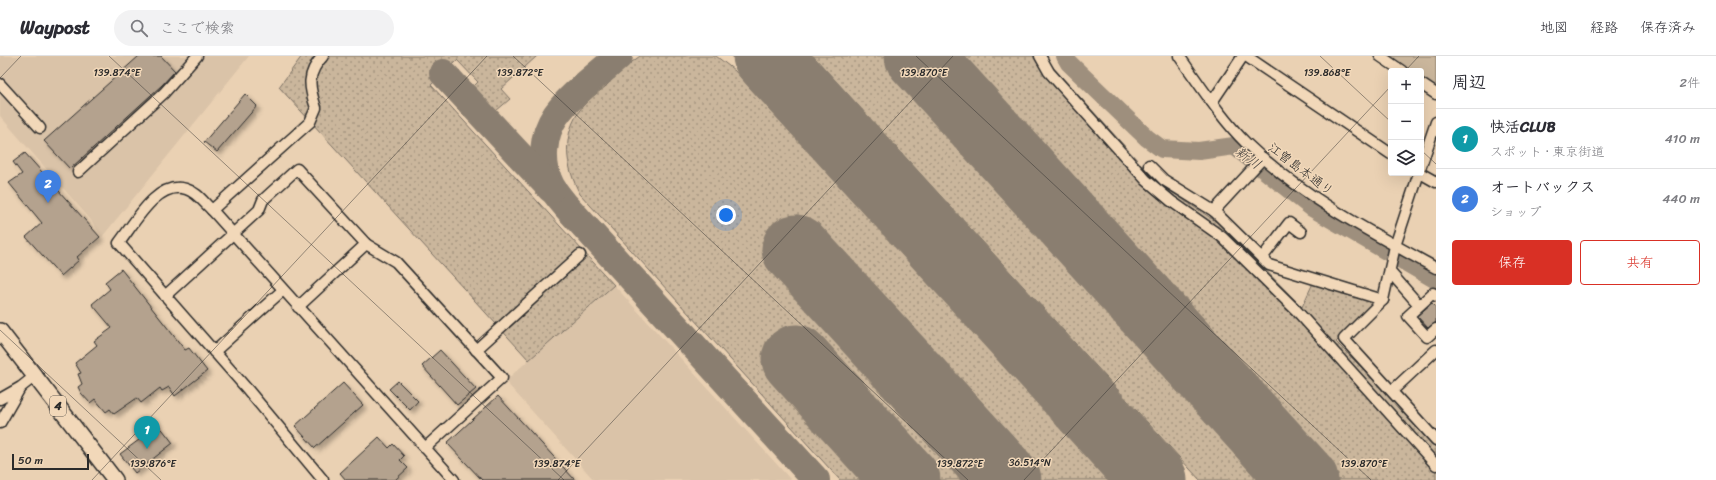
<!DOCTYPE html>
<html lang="ja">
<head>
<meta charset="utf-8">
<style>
	:root { --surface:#fff; --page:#f2f2f3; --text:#2b2b33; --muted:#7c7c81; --line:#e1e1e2; --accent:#d93025 }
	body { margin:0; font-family:Sriracha,"Klee One",sans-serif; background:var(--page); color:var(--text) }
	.controls { position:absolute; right:12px; top:12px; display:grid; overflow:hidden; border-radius:4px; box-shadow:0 4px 16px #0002 }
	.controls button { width:36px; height:36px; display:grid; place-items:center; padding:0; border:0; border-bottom:1px solid var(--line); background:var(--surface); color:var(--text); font:20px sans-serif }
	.scale { position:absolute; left:12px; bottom:10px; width:77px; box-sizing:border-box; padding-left:4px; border:2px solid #2b2b2b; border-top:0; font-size:11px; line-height:14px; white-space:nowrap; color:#2b2b2b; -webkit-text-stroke:3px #f2d8b9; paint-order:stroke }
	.you { position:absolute; left:726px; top:159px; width:14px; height:14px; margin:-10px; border:3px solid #fff; border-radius:50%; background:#1a73e8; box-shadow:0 0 0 6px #1a73e833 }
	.badge { display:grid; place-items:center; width:26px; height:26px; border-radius:50%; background:var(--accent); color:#fff; font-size:13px; font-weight:700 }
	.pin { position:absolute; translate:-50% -33px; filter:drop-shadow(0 1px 2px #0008) }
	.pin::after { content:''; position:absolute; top:21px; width:14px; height:12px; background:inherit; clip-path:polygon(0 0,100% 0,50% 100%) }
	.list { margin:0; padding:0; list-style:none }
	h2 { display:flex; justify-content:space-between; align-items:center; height:52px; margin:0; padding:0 16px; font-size:17px }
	h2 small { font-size:13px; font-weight:400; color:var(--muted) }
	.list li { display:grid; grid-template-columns:26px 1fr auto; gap:12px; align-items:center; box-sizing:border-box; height:60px; padding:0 16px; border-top:1px solid var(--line) }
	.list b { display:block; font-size:15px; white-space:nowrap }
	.list p { margin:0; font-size:13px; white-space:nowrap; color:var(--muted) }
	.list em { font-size:13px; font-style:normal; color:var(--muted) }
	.actions { display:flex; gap:8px; padding:12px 16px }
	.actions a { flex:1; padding:9px 0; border:1px solid var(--accent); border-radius:4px; text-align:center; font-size:14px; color:var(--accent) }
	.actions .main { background:var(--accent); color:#fff }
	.icon { flex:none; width:22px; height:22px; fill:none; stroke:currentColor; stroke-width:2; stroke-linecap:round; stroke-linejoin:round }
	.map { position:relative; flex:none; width:1436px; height:424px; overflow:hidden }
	header { display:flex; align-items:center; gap:24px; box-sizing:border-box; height:56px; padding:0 20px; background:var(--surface); border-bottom:1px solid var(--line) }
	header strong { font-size:19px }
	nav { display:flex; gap:22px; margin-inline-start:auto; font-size:14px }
	.search { width:280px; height:36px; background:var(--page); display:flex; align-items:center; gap:10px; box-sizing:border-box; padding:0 14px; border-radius:22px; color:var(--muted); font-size:15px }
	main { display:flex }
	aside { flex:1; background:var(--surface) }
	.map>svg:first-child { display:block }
</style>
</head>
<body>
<header>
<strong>Waypost</strong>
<div class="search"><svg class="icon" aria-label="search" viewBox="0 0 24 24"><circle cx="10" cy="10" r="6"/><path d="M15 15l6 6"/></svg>ここで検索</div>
<nav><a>地図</a><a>経路</a><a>保存済み</a></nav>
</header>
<main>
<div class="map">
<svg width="1436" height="424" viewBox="0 0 1436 424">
	<defs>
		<pattern id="grass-dots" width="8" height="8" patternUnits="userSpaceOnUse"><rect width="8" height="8" fill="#cab69c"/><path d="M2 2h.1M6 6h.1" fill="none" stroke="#a4947f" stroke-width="1.8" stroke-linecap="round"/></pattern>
		<filter id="shadow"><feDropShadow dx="3.5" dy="3.5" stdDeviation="2" flood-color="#0004"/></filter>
	</defs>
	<rect width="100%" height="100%" fill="#ead1b3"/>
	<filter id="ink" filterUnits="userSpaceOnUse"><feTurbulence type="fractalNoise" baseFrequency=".025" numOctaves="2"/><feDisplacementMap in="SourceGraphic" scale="8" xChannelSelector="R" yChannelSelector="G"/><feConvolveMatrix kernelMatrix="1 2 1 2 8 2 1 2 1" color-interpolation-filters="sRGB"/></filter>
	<g filter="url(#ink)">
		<g fill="#dac3a8">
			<polygon points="0,0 249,0 102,181 91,164 0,60"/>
			<polygon points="614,229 791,424 594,424 505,325"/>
		</g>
		<g fill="url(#grass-dots)" stroke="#7a7064">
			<polygon points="302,0 537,0 501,33 510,43 496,55 473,31 478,26 457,4 431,29 614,229 529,304 279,31"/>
			<path d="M640,0H716L734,14L1108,424H840L580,138C565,110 561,79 582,51C588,44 597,37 605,31C616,20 627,9 640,0Z"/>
			<polygon points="813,0 1047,0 1051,9 1158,127 1220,168 1302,251 1313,227 1372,245 1374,248 1336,286 1382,332 1436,392 1436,424 1200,424"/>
		</g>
		<polygon fill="#cab69c" stroke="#7a7064" points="1390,0 1436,0 1436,30 1433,31 1421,22 1421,15 1411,15"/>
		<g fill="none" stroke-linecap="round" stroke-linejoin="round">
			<polyline stroke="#9e8f7d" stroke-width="18" points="1065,0 1069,7 1147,82 1162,93 1199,95 1234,90 1312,152 1436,224"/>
			<g stroke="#8a7e6f" stroke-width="28">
				<path d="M619,0C598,19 572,37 556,59C542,79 540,109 551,130C555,137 561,144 566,150L816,424"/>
				<polyline points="443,17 551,133"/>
				<polyline points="1133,402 1137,424"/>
			</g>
			<g stroke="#8a7e6f" stroke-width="69">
				<polyline points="767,0 1153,424"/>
				<polyline points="919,0 1304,424"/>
				<polyline points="796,193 1007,424"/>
				<polyline points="796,303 906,424"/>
			</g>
		</g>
		<g fill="#b4a28e" stroke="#2b2b2b" filter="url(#shadow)">
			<polygon points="139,0 161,0 175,15 162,29 70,113 44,85"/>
			<polygon points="245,38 257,50 217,96 204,86"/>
			<polygon points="25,97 100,181 77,201 79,204 61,220 26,181 42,167 9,127 22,118 13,106"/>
			<polygon points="121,213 185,294 189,292 207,315 175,340 169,331 162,335 160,332 141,347 137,342 114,358 110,353 106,356 95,343 90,347 81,337 78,331 82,328 78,318 81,317 75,307 97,289 94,285 112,272 92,248 110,233 105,226"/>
			<polygon points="1432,247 1436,251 1436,266 1428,272 1417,260"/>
			<polygon points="440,294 476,333 457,349 422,310"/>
			<polygon points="398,325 418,345 410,354 389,333"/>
			<polygon points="343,327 363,349 315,392 295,370"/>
			<polygon points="498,340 575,424 482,424 447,387"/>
			<polygon points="159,369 173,387 135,417 120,398"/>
			<polygon points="379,381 389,392 393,388 404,400 400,404 408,412 395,424 346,424 340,417"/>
		</g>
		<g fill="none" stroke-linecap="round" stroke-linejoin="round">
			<g stroke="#2b2b2b" stroke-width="13">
				<g id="minor">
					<path d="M323,0C306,18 309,31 316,52L310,66L212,154C204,147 197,136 186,133C157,124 134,168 119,187L248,334L323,424"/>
					<polyline points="1040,0 1049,16 1146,124 1171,145 1222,181 1296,254 1436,409"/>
					<path d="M1179,0C1200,29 1220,61 1246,87C1301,140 1370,176 1436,212"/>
					<polyline points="1246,0 1391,98"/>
					<polyline points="1380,0 1402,15"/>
					<polyline points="0,28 40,72"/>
					<polyline points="1421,28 1436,38"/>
					<polyline points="1212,46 1243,0"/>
					<polyline points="1149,109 1164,124 1214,155 1269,209 1383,244"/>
					<polyline points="1421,110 1436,66"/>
					<polyline points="78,116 164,37 197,0"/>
					<polyline points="1419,117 1395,190 1383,244 1344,283 1436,384"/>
					<polyline points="1420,117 1436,126"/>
					<polyline points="212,154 454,424"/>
					<polyline points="1214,155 1263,102"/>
					<polyline points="1262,202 1289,167 1301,176"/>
					<polyline points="1390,216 1419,249"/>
					<polyline points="165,240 259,154 263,144 297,113 366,188 396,206 502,322 425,392"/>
					<polyline points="1436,240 1433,237 1408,260 1427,281 1436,273"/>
					<polyline points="298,251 366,188"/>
					<polyline points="476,294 580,199"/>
					<polyline points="214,296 283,234"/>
					<polyline points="1392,335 1436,294"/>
					<polyline points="0,343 21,331 35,320"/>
					<polyline points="0,367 20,332"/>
				</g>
			</g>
			<g stroke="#2b2b2b" stroke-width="18">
				<polyline id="highway" points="0,275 115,424"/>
			</g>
			<use href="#minor" stroke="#f2d8b9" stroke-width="10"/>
			<use href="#highway" stroke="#f2d8b9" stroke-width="15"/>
		</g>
	</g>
	<path fill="none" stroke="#2b2b2b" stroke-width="1" stroke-opacity="0.45" d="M109,0L564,424M513,0L968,424M916,0L1371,424M1320,0L1391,66M1405,15L1419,0M0,22L21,0M1421,94L1436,108M0,274L161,424M92,424L487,0M558,424L953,0M1024,424L1391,30"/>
	<g text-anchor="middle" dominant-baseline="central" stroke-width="3" stroke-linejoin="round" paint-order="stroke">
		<rect fill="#f2d8b9" stroke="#675f56" stroke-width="1" x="50" y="340" width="16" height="20" rx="3"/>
		<g font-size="12" font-weight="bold" fill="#2b2b2b">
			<text x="58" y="350">4</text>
		</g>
		<g font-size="13" fill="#2b2b2b" stroke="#f2d8b9">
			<text transform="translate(1301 113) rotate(37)">江曽島本通り</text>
		</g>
		<g font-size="14" font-style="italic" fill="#484440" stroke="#f2d8b9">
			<text transform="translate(1248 102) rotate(35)">新川</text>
		</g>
	</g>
	<g font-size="10" text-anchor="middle" fill="#2b2b2b" stroke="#f2d8b9" stroke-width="3" stroke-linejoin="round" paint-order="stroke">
		<text x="117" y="20">139.874°E</text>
		<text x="520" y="20">139.872°E</text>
		<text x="924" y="20">139.870°E</text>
		<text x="1327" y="20">139.868°E</text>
		<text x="1030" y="410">36.514°N</text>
		<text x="153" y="411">139.876°E</text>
		<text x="557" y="411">139.874°E</text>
		<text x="960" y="411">139.872°E</text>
		<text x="1364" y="411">139.870°E</text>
	</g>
</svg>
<div class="controls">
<button>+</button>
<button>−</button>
<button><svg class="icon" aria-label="layers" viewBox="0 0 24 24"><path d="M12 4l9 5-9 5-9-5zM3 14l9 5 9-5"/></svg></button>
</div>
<div class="scale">50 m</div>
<div class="you"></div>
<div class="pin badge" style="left:147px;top:393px;background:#0f9aa8">1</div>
<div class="pin badge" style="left:48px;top:147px;background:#3f7fe0">2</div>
</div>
<aside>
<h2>周辺<small>2件</small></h2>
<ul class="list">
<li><span class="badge" style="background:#0f9aa8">1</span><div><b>快活CLUB</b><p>スポット · 東京街道</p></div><em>410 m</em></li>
<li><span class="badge" style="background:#3f7fe0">2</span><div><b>オートバックス</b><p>ショップ</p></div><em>440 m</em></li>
</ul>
<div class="actions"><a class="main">保存</a><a>共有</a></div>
</aside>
</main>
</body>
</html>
